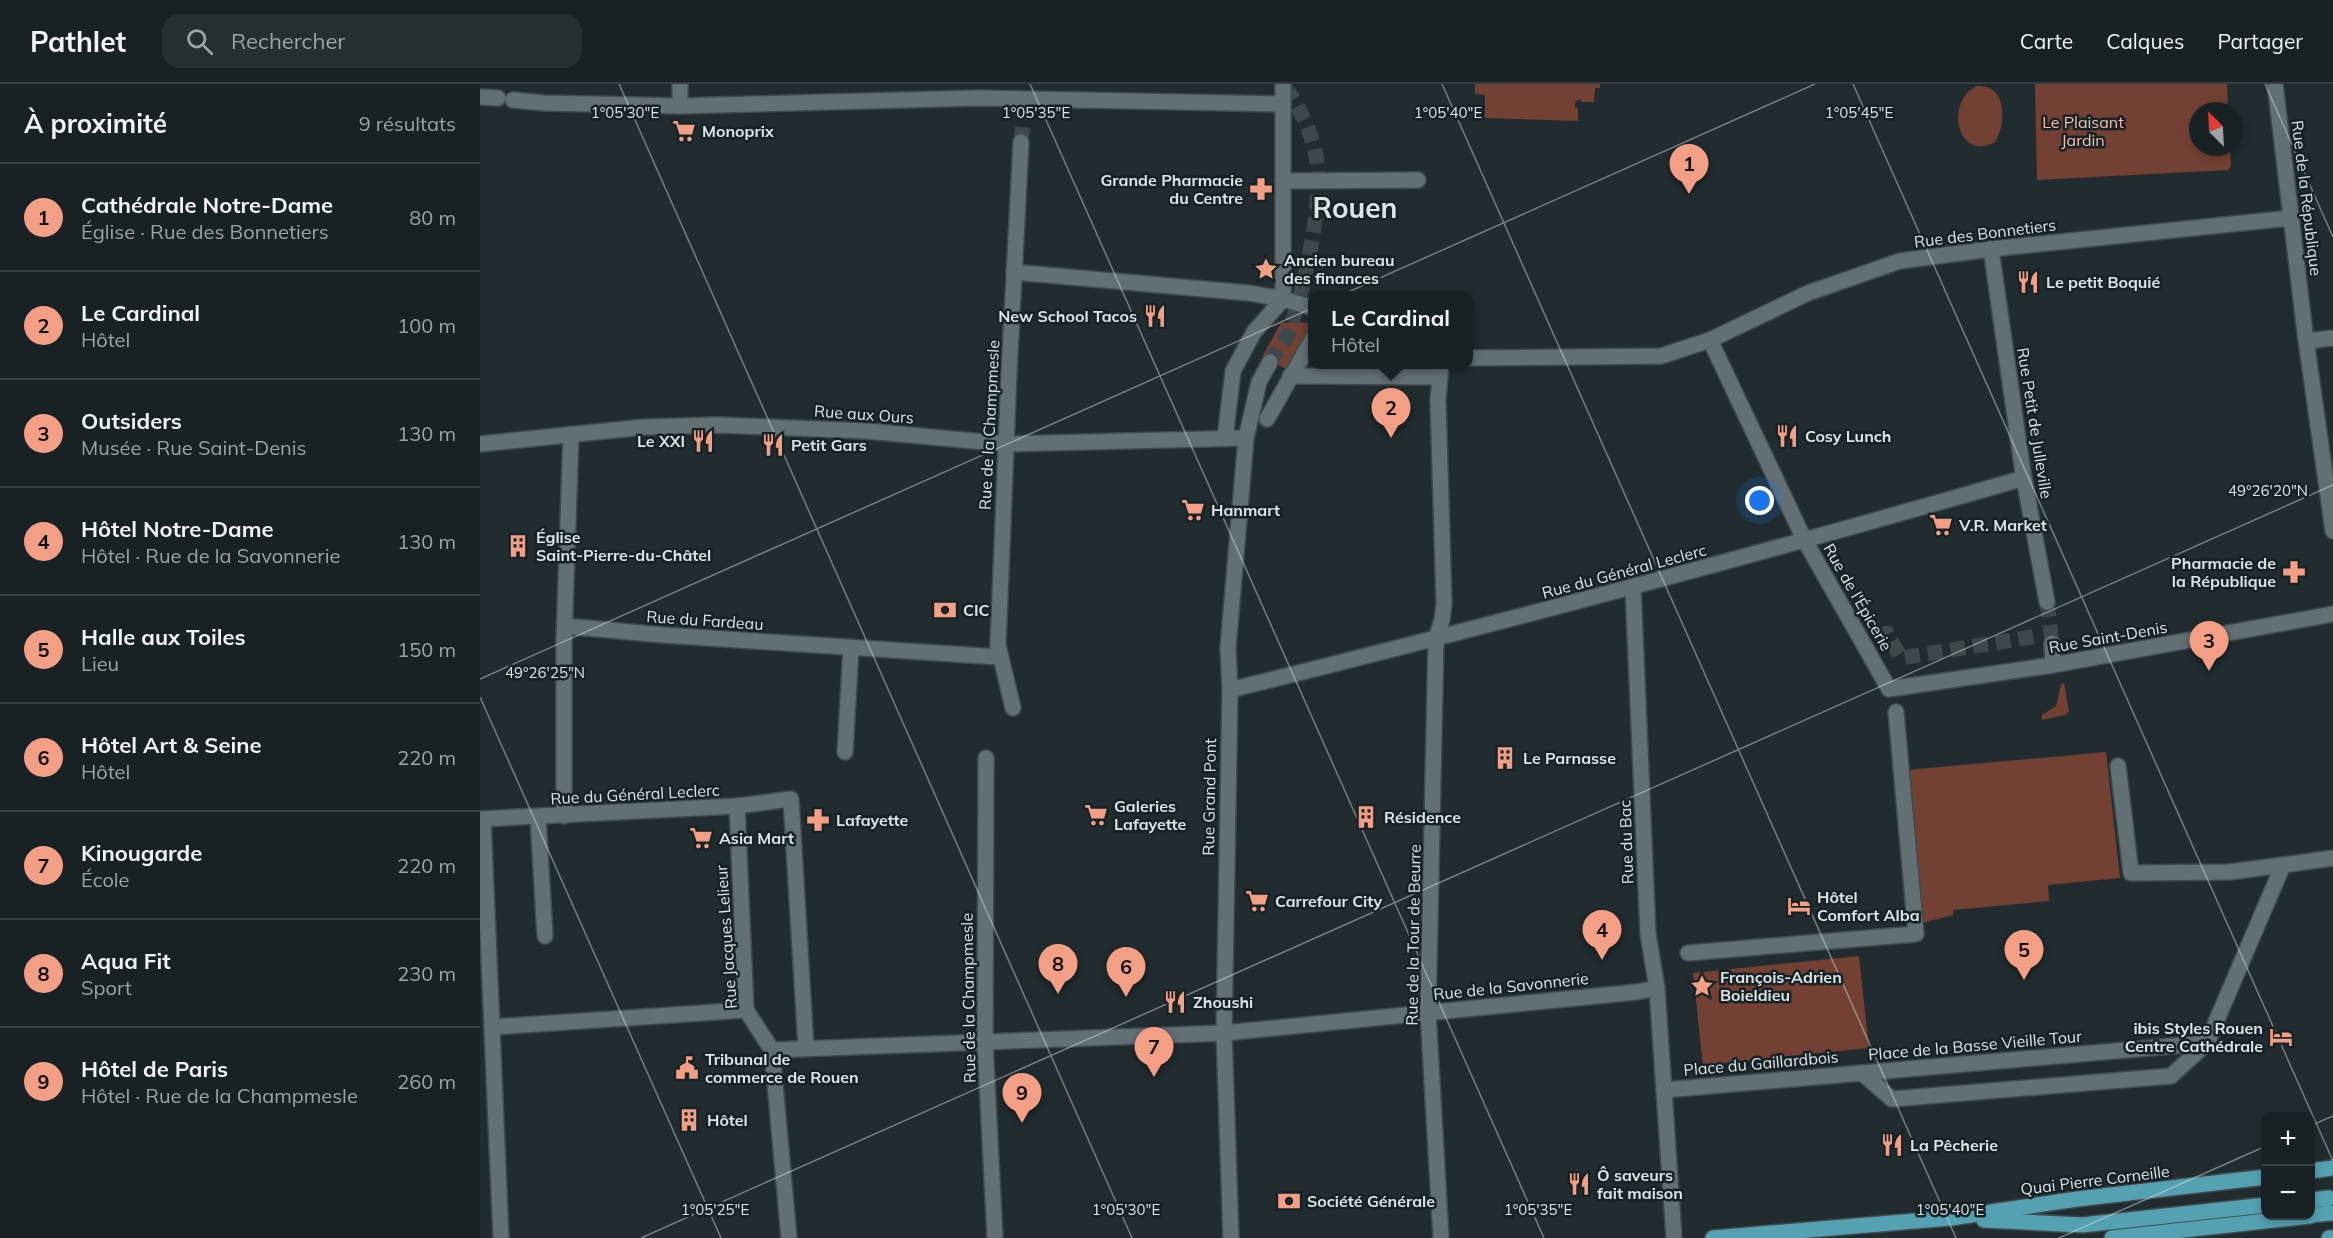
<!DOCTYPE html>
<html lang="fr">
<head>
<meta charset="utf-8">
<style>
	:root { --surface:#182123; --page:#252e30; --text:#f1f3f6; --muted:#9fa3a6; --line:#363e41; --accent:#f39f85 }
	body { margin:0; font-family:Mulish,sans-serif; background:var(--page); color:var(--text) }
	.controls { position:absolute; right:18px; bottom:18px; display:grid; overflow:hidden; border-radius:12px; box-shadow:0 3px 9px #0003 }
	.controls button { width:54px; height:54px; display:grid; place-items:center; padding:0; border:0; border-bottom:2px solid var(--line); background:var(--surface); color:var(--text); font:30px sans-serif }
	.compass { position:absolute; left:1709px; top:18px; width:54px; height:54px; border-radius:50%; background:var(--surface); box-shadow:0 3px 9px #0003; rotate:336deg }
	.you { position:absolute; left:1280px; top:417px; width:21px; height:21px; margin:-15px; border:4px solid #fff; border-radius:50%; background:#1a73e8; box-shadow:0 0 0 9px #1a73e833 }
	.badge { display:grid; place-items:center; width:39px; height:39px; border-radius:50%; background:var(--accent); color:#111; font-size:20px; font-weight:700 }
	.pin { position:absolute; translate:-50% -50px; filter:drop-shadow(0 2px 3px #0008) }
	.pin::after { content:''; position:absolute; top:32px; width:21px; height:18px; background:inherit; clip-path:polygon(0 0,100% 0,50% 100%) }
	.popup { position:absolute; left:828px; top:207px; width:165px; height:78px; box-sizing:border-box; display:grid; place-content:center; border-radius:12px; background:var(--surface); filter:drop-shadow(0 2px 4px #0005); font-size:20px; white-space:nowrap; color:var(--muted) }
	.popup b { font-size:22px; color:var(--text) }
	.popup::after { content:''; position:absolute; left:50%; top:100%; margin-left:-12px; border:12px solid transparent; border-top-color:var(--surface) }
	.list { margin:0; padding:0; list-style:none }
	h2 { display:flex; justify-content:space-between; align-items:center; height:78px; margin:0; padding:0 24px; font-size:26px }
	h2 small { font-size:20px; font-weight:400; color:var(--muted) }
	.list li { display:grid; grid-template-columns:39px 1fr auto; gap:18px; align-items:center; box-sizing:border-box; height:108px; padding:0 24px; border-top:2px solid var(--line) }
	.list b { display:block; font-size:22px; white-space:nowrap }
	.list p { margin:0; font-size:20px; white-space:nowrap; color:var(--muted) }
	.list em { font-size:20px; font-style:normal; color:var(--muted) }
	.icon { flex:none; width:33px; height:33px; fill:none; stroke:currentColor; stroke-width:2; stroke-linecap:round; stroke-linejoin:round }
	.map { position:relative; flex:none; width:1853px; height:1154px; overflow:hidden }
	header { display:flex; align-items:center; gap:36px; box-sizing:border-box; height:84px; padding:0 30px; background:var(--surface); border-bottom:2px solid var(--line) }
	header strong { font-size:28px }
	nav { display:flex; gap:33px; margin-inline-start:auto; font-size:21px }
	.search { width:420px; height:54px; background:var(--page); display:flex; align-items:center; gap:15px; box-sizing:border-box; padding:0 21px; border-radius:18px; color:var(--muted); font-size:22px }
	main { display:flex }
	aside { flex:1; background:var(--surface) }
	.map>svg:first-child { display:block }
</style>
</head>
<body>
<header>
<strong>Pathlet</strong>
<div class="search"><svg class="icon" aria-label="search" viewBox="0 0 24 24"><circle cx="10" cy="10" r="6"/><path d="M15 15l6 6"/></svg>Rechercher</div>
<nav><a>Carte</a><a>Calques</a><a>Partager</a></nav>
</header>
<main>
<aside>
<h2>À proximité<small>9 résultats</small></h2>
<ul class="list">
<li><span class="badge">1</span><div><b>Cathédrale Notre-Dame</b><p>Église · Rue des Bonnetiers</p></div><em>80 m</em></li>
<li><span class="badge">2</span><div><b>Le Cardinal</b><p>Hôtel</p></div><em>100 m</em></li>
<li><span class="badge">3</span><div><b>Outsiders</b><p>Musée · Rue Saint-Denis</p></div><em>130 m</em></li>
<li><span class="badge">4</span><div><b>Hôtel Notre-Dame</b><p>Hôtel · Rue de la Savonnerie</p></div><em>130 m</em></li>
<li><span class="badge">5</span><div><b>Halle aux Toiles</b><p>Lieu</p></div><em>150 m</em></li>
<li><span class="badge">6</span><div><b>Hôtel Art &amp; Seine</b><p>Hôtel</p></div><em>220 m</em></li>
<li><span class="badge">7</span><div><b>Kinougarde</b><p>École</p></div><em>220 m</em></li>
<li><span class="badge">8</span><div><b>Aqua Fit</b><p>Sport</p></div><em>230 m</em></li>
<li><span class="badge">9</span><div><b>Hôtel de Paris</b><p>Hôtel · Rue de la Champmesle</p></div><em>260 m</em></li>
</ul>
</aside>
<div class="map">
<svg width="1853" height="1154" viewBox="0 0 1853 1154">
	<rect width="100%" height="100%" fill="#202c2f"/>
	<g fill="#724133">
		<polygon points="995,0 1120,0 1120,4 1115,4 1114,18 1101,18 1101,16 1098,16 1095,18 1095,24 1098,24 1098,37 1005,34 1005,11 995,10"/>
		<polygon points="1555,0 1747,0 1748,27 1718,27 1718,63 1750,63 1751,82 1748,86 1557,96"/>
		<path d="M1497,2C1528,0 1526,40 1515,58C1477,79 1464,17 1497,2Z"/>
		<polygon points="814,238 833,239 833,245 806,285 782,273 801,239"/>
		<polygon points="1584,599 1589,628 1585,631 1562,636 1562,631 1576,622 1581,600"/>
		<polygon points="1626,668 1640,794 1568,801 1569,817 1473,826 1473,831 1438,840 1426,686"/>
		<polygon points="1379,872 1389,964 1223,981 1213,889"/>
	</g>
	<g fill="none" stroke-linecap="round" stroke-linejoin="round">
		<g stroke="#3c484a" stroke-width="15" stroke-dasharray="15 8" stroke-linecap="butt">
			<polyline points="541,58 544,28"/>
			<polyline points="1395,555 1407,549 1421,574 1558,552 1559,555"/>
		</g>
		<polyline stroke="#3c484a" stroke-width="15" stroke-dasharray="15 8" stroke-linecap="butt" points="1567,518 1572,559"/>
		<path stroke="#3c484a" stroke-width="15" stroke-dasharray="15 8" stroke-linecap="butt" d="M790,278C797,267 807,255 811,242C825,200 842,123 837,79C835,56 818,15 801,0"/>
		<g stroke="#404a4d" stroke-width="18">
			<g id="pedestrian">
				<polyline points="200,0 200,22"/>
				<polyline points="803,0 803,215"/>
				<polyline points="0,13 18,14"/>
				<polyline points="33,16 64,19 200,22 498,14 803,20"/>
				<polyline points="803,97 938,96"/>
				<polyline points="534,188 769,209 803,215 833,224"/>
				<polyline points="1230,256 1325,457"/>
				<polyline points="989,274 1181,272 1230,256 1328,209 1420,177 1511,165"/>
				<polyline points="856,280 855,284 904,284 904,280"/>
				<polyline points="810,292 959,293"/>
				<polyline points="787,335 833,254"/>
				<polyline points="745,354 753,287 774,248 803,215"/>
				<polyline points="0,360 164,343 238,341 387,347 526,360 766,354"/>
				<polyline points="85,542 183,551 519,573"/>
				<polyline points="956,555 962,536 964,520 958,316 961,280"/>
				<polyline points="533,624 518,561 529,289 541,58"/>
				<polyline points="365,668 371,564"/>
				<polyline points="84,732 84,556 91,350"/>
				<polyline points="1208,869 1436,850 1416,628"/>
				<polyline points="12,943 266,926"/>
				<polyline points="505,958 506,674"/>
			</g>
		</g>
		<g stroke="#404a4d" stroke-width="18">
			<g id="minor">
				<polyline points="1827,257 1853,254"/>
				<polyline points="1325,457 1409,605 1573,581 1853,530"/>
				<polyline points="1153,503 1168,850 1177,904 1194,1154"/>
				<polyline points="1567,518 1543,389 1511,165 1811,134"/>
				<polyline points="956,555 948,928 961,1154"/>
				<polyline points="1572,559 1573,581"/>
				<path d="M750,606C1016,540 1281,470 1544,394"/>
				<polyline points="1638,682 1651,789 1749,788 1803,781"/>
				<polyline points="257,722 266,926 292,966 309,1154"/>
				<polyline points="58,733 65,852"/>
				<polyline points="0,735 257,722 311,715 326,964"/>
				<polyline points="3,735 21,1154"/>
				<polyline points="505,958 515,1154"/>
				<polyline points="1727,959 1382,989 1412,1015 1691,992 1727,959 1803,781 1853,774"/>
				<polyline points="292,966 744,949 1157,908 1177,904"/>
				<polyline points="1184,1006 1382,989"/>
			</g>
		</g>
		<g stroke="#404a4d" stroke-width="18">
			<g id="tertiary">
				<polyline points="1795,0 1825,249 1853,447"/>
				<polyline points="751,1154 744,949 750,606 748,564 766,354 779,298 790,278"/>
			</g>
		</g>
		<g stroke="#404a4d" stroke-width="18">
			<g id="primary">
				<polyline points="1830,1087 1853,1084"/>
				<polyline points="1830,1116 1849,1114"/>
				<polyline points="1830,1131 1851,1129"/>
				<polyline points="1504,1136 1602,1141 1786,1121"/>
				<polyline points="1233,1154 1471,1134 1597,1115 1786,1093"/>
				<polyline points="1632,1154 1830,1132"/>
				<polyline points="1849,1154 1853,1154"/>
			</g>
		</g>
		<use href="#pedestrian" stroke="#626f73" stroke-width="15"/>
		<use href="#minor" stroke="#626f73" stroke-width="15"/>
		<use href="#tertiary" stroke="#626f73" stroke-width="15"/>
		<use href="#primary" stroke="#54a1b2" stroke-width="15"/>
	</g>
	<path fill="none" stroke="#dce4e6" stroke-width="1.5" stroke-opacity="0.45" d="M139,0L652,1154M550,0L1064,1154M962,0L1476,1154M1373,0L1853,1077M1785,0L1853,153M0,595L1335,0M0,613L241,1154M1830,1042L1853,1032M161,1154L1853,401M1579,1154L1786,1062"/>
	<defs>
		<g id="supermarket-bare" transform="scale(1.8)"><path d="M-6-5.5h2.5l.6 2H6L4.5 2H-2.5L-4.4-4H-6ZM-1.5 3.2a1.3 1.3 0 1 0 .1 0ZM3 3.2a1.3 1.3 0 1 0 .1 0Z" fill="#f39f85" stroke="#162225" stroke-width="2.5" paint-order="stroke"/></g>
		<g id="pharmacy-bare" transform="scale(1.8)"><path d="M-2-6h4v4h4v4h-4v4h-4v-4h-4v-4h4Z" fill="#f39f85" stroke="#162225" stroke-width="2.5" paint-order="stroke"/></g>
		<g id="sight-bare" transform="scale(1.8)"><path d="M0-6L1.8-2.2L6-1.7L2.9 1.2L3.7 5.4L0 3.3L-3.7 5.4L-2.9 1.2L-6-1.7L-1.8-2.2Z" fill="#f39f85" stroke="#162225" stroke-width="2.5" paint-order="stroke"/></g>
		<g id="restaurant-bare" transform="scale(1.8)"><path d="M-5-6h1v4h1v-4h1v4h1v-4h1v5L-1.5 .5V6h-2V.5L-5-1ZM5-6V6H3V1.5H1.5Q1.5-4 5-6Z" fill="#f39f85" stroke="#162225" stroke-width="2.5" paint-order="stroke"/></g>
		<g id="building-bare" transform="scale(1.8)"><path d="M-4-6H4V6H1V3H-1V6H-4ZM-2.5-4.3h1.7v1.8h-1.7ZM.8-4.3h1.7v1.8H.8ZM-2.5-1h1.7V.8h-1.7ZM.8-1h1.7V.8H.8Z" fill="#f39f85" stroke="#162225" stroke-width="2.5" paint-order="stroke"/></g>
		<g id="bank-bare" transform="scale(1.8)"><path d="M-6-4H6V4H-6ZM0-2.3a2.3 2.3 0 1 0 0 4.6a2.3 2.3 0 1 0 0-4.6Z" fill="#f39f85" stroke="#162225" stroke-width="2.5" paint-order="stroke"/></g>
		<g id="hotel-bare" transform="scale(1.8)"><path d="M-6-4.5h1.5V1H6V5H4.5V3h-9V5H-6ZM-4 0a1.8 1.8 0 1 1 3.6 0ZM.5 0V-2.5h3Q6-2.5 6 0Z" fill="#f39f85" stroke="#162225" stroke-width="2.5" paint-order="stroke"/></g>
		<g id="civic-bare" transform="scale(1.8)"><path d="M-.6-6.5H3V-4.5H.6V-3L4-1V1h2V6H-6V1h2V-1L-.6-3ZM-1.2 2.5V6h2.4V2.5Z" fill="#f39f85" stroke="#162225" stroke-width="2.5" paint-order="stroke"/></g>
	</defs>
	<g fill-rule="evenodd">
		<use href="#supermarket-bare" x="204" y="47"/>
		<use href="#pharmacy-bare" x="781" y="105"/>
		<use href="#sight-bare" x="786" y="185"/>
		<use href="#restaurant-bare" x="1548" y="198"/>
		<use href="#restaurant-bare" x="675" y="232"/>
		<use href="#restaurant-bare" x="1307" y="352"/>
		<use href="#restaurant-bare" x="223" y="357"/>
		<use href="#restaurant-bare" x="293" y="361"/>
		<use href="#supermarket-bare" x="713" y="426"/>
		<use href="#supermarket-bare" x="1461" y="441"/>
		<use href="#building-bare" x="38" y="462"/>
		<use href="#pharmacy-bare" x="1814" y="488"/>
		<use href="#bank-bare" x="465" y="526"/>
		<use href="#building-bare" x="1025" y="674"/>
		<use href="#supermarket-bare" x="616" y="731"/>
		<use href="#building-bare" x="886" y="733"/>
		<use href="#pharmacy-bare" x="338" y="736"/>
		<use href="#supermarket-bare" x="221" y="754"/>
		<use href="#supermarket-bare" x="777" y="817"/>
		<use href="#hotel-bare" x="1319" y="822"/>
		<use href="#sight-bare" x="1222" y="902"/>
		<use href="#restaurant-bare" x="695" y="918"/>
		<use href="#hotel-bare" x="1801" y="953"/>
		<use href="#civic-bare" x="207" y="984"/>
		<use href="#building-bare" x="209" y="1036"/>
		<use href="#restaurant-bare" x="1412" y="1061"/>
		<use href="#restaurant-bare" x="1099" y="1100"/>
		<use href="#bank-bare" x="809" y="1117"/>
	</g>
	<g text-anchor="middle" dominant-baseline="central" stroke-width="5" stroke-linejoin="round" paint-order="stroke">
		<g font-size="16" fill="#fabeac" stroke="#162225">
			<text x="1603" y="38">Le Plaisant<tspan x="1603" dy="18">Jardin</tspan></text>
		</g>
		<g font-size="16" font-weight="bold" fill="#dce4e6" stroke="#162225" text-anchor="start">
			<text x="222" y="47">Monoprix</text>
			<text x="763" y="96" text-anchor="end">Grande Pharmacie<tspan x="763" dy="18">du Centre</tspan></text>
			<text x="804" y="176">Ancien bureau<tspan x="804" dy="18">des finances</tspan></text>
			<text x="1566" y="198">Le petit Boquié</text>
			<text x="657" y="232" text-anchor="end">New School Tacos</text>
			<text x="1325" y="352">Cosy Lunch</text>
			<text x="205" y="357" text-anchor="end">Le XXI</text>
			<text x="311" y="361">Petit Gars</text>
			<text x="731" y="426">Hanmart</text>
			<text x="1479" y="441">V.R. Market</text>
			<text x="56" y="453">Église<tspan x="56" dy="18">Saint-Pierre-du-Châtel</tspan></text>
			<text x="1796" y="479" text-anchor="end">Pharmacie de<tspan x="1796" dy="18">la République</tspan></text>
			<text x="483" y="526">CIC</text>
			<text x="1043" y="674">Le Parnasse</text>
			<text x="634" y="722">Galeries<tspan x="634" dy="18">Lafayette</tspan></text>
			<text x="904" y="733">Résidence</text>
			<text x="356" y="736">Lafayette</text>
			<text x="239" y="754">Asia Mart</text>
			<text x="1337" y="813">Hôtel<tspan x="1337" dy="18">Comfort Alba</tspan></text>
			<text x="795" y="817">Carrefour City</text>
			<text x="1240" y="893">François-Adrien<tspan x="1240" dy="18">Boieldieu</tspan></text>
			<text x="713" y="918">Zhoushi</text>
			<text x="1783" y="944" text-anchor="end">ibis Styles Rouen<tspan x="1783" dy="18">Centre Cathédrale</tspan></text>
			<text x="225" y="975">Tribunal de<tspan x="225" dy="18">commerce de Rouen</tspan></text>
			<text x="227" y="1036">Hôtel</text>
			<text x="1430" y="1061">La Pêcherie</text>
			<text x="1117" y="1091">Ô saveurs<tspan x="1117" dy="18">fait maison</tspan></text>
			<text x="827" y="1117">Société Générale</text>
		</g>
		<g font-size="16" fill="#dce4e6" stroke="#162225">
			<text transform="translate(1827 114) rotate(83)">Rue de la République</text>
			<text transform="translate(1505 149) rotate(-7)">Rue des Bonnetiers</text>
			<text transform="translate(384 330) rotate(4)">Rue aux Ours</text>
			<text transform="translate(1555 339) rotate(81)">Rue Petit de Julleville</text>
			<text transform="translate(509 341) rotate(-87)">Rue de la Champmesle</text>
			<text transform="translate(1144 487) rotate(-15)">Rue du Général Leclerc</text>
			<text transform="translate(1378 513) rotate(60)">Rue de l'Épicerie</text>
			<text transform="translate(225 536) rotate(4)">Rue du Fardeau</text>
			<text transform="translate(1628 553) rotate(-10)">Rue Saint-Denis</text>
			<text transform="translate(155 710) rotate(-3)">Rue du Général Leclerc</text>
			<text transform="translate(729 713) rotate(-89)">Rue Grand Pont</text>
			<text transform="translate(1146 758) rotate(-92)">Rue du Bac</text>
			<text transform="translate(933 851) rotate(-89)">Rue de la Tour de Beurre</text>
			<text transform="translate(246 853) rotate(-94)">Rue Jacques Lelieur</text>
			<text transform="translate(1031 902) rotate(-6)">Rue de la Savonnerie</text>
			<text transform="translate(488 914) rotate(-91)">Rue de la Champmesle</text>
			<text transform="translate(1495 961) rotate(-5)">Place de la Basse Vieille Tour</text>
			<text transform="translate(1281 979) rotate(-5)">Place du Gaillardbois</text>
			<text transform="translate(1615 1096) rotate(-7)">Quai Pierre Corneille</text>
		</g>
		<g font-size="28" font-weight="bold" fill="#dce4e6" stroke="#162225">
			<text x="875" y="123">Rouen</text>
		</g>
	</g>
	<g font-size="15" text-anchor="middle" fill="#dce4e6" stroke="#162225" stroke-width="5" stroke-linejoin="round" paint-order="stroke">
		<text x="145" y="34">1°05'30"E</text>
		<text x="556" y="34">1°05'35"E</text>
		<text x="968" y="34">1°05'40"E</text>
		<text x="1379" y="34">1°05'45"E</text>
		<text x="1788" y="412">49°26'20"N</text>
		<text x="65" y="594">49°26'25"N</text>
		<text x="235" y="1131">1°05'25"E</text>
		<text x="646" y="1131">1°05'30"E</text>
		<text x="1058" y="1131">1°05'35"E</text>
		<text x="1470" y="1131">1°05'40"E</text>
	</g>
</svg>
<div class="controls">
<button>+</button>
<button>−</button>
</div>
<svg class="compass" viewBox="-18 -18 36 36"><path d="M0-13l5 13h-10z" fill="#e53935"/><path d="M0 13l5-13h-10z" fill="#9fa3a6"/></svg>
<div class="you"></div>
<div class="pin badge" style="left:1209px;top:110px">1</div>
<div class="pin badge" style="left:911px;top:354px">2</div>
<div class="popup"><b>Le Cardinal</b>Hôtel</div>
<div class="pin badge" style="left:1729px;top:587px">3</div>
<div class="pin badge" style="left:1122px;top:876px">4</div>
<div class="pin badge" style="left:1544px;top:896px">5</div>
<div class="pin badge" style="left:646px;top:913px">6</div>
<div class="pin badge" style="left:674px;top:993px">7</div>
<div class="pin badge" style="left:578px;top:910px">8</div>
<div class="pin badge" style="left:542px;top:1039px">9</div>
</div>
</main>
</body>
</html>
